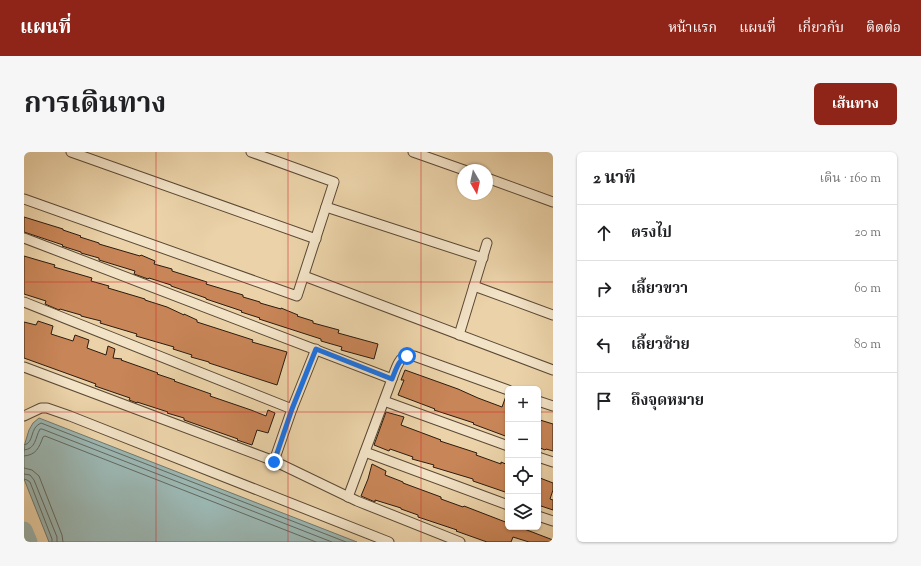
<!DOCTYPE html>
<html lang="th">
<head>
<meta charset="utf-8">
<style>
	:root { --surface:#fff; --page:#f6f6f6; --text:#202124; --muted:#757577; --line:#e0e0e0; --accent:#8f2418 }
	body { margin:0; font-family:"Sorts Mill Goudy","Noto Serif Thai",serif; background:var(--page); color:var(--text) }
	.controls { position:absolute; right:12px; bottom:12px; display:grid; overflow:hidden; border-radius:6px; box-shadow:0 1px 3px #0004 }
	.controls button { width:36px; height:36px; display:grid; place-items:center; padding:0; border:0; border-bottom:1px solid var(--line); background:var(--surface); color:var(--text); font:20px sans-serif }
	.compass { position:absolute; left:433px; top:12px; width:36px; height:36px; border-radius:50%; background:var(--surface); box-shadow:0 1px 3px #0004; rotate:171deg }
	.stop { position:absolute; width:12px; height:12px; margin:-9px; border:3px solid #1a73e8; border-radius:50%; background:#fff }
	.stop.end { background:#1a73e8; border-color:#fff; box-shadow:0 1px 4px #0008 }
	.list { margin:0; padding:0; list-style:none }
	h2 { display:flex; justify-content:space-between; align-items:center; height:52px; margin:0; padding:0 16px; font-size:17px }
	h2 small { font-size:13px; font-weight:400; color:var(--muted) }
	.list li { display:grid; grid-template-columns:26px 1fr auto; gap:12px; align-items:center; box-sizing:border-box; height:56px; padding:0 16px; border-top:1px solid var(--line) }
	.list b { display:block; font-size:15px; white-space:nowrap }
	.list em { font-size:13px; font-style:normal; color:var(--muted) }
	.icon { flex:none; width:22px; height:22px; fill:none; stroke:currentColor; stroke-width:2; stroke-linecap:round; stroke-linejoin:round }
	.map { position:relative; flex:none; width:529px; height:390px; overflow:hidden; border-radius:6px }
	header { display:flex; align-items:center; gap:24px; box-sizing:border-box; height:56px; padding:0 20px; background:var(--accent); color:#fff }
	header strong { font-size:19px }
	nav { display:flex; gap:22px; margin-inline-start:auto; font-size:14px }
	.intro { display:flex; align-items:center; justify-content:space-between; box-sizing:border-box; height:96px; padding:0 24px }
	h1 { margin:0; font-size:28px }
	.button { padding:10px 18px; border-radius:6px; background:var(--accent); color:#fff; font-size:14px; font-weight:700 }
	main { display:flex; gap:24px; padding:0 24px }
	aside { flex:1; background:var(--surface); border-radius:6px; box-shadow:0 1px 3px #0004 }
	.map>svg:first-child { display:block }
</style>
</head>
<body>
<header>
<strong>แผนที่</strong>
<nav><a>หน้าแรก</a><a>แผนที่</a><a>เกี่ยวกับ</a><a>ติดต่อ</a></nav>
</header>
<div class="intro"><h1>การเดินทาง</h1><a class="button">เส้นทาง</a></div>
<main>
<div class="map">
<svg width="529" height="390" viewBox="0 0 529 390">
	<rect width="100%" height="100%" fill="#ebd2a8"/>
	<filter id="stains"><feTurbulence type="fractalNoise" baseFrequency=".005" numOctaves="4"/><feColorMatrix values="0 0 0 0 .2 0 0 0 0 .09 0 0 0 0 .02 0 0 0 .5 -.17"/></filter>
	<radialGradient id="worn" r=".72"><stop offset=".6" stop-color="#630" stop-opacity="0"/><stop offset="1" stop-color="#630" stop-opacity=".3"/></radialGradient>
	<polygon fill="#9bb6b1" stroke="#6e7870" points="15,266 333,390 25,390 0,327 0,302 1,291 5,278 9,271"/>
	<g fill="none" stroke-linecap="round" stroke-linejoin="round">
		<g stroke="#626860" stroke-width="1">
			<path d="M0,293C11,291 5,276 17,271L322,390"/>
			<path d="M0,298C12,297 11,286 16,277H18L308,390"/>
			<path d="M0,304C12,303 15,296 19,285L21,284L292,390"/>
			<polyline points="0,316 8,318 15,324 38,383 39,390"/>
			<polyline points="0,322 6,323 10,328 33,385 33,390"/>
			<polyline points="0,327 3,328 6,330 28,387 28,390"/>
		</g>
		<polyline stroke="#9bb6b1" stroke-width="17" points="0,378 5,390"/>
	</g>
	<g fill="#c88557" stroke="#2a1b0f">
		<polygon points="0,65 39,77 39,78 57,84 56,85 75,91 75,92 116,104 117,103 131,109 130,112 148,117 148,119 183,130 182,132 219,143 219,145 236,150 236,151 257,157 257,156 274,163 273,164 289,169 289,171 315,178 314,181 354,192 350,207 317,198 318,195 297,189 297,187 235,167 236,166 217,160 218,159 182,147 182,146 147,134 147,133 125,126 124,127 110,122 111,119 75,108 75,106 57,101 57,100 38,94 39,93 0,80"/>
		<polygon points="0,104 17,109 31,113 30,115 68,126 67,129 85,134 84,136 121,147 121,148 143,155 160,163 160,162 173,168 173,170 229,188 228,190 263,200 253,233 185,211 185,210 167,205 168,203 149,197 150,195 112,184 113,182 76,171 77,169 57,164 57,163 36,157 35,158 21,152 22,149 0,142"/>
		<polygon points="14,169 29,174 27,182 49,189 51,183 65,188 63,196 82,203 84,194 91,197 89,206 98,207 97,208 134,221 133,222 151,228 150,229 187,242 186,244 227,258 242,264 244,258 251,261 244,281 233,278 228,293 213,288 214,287 160,268 160,266 143,261 144,260 113,250 113,251 105,248 106,246 71,234 72,232 0,206 0,170 12,173"/>
		<polygon points="381,218 434,237 454,246 478,255 482,244 484,244 484,285 449,272 450,271 410,258 411,257 374,243 380,228 377,228"/>
		<polygon points="362,260 380,265 377,273 417,288 416,289 453,301 452,303 477,312 477,310 484,313 484,341 449,329 449,327 409,315 410,313 388,307 389,305 366,297 365,299 350,293"/>
		<polygon points="516,268 529,272 529,299 522,297 521,298 514,295 514,274"/>
		<polygon points="348,312 362,319 361,323 379,330 379,331 417,345 417,347 439,355 440,354 484,371 484,375 495,375 529,388 529,390 505,390 489,385 487,390 463,390 432,379 433,378 394,365 394,363 377,357 377,356 351,348 351,350 337,344 344,327"/>
		<polygon points="516,326 529,331 529,338 526,347 529,348 529,358 514,353 514,335"/>
	</g>
	<g fill="none" stroke-linecap="round" stroke-linejoin="round">
		<g stroke="#5a4935" stroke-width="11">
			<g id="minor">
				<polyline points="47,0 292,87"/>
				<polyline points="389,0 440,18"/>
				<polyline points="463,26 529,50"/>
				<polyline points="0,47 273,144 310,30 227,0"/>
				<polyline points="302,55 459,106"/>
				<polyline points="0,86 368,227"/>
				<polyline points="280,124 529,218"/>
				<polyline points="450,134 529,163"/>
				<polyline points="0,150 268,257"/>
				<polyline points="435,183 463,91"/>
				<polyline points="0,215 250,309 333,349 436,390"/>
				<polyline points="360,249 484,294"/>
				<polyline points="514,249 529,254"/>
				<polyline points="0,264 17,256 23,256 46,264 365,390"/>
				<polyline points="341,300 484,353"/>
				<polyline points="514,305 529,310"/>
				<polyline points="250,309 268,257 292,197"/>
				<path d="M324,345L368,227C371,220 374,205 383,204C383,203 389,204 390,204L484,238"/>
				<polyline points="514,364 529,369"/>
			</g>
		</g>
		<use href="#minor" stroke="#f2e2c6" stroke-width="9"/>
	</g>
	<g fill="none" stroke-linecap="round" stroke-linejoin="round">
		<path stroke="#1a73e8" stroke-width="5" d="M250,310L268,257L292,197L368,227C372,218 374,208 383,204"/>
	</g>
	<path fill="none" stroke="#d62828" stroke-width="1" stroke-opacity="0.55" d="M132,0V390M264,0V390M397,0V390M0,130H529M0,260H484M514,260H529"/>
	<rect width="100%" height="100%" filter="url(#stains)"/>
	<rect width="100%" height="100%" fill="url(#worn)"/>
</svg>
<div class="controls">
<button>+</button>
<button>−</button>
<button><svg class="icon" aria-label="locate" viewBox="0 0 24 24"><circle cx="12" cy="12" r="6"/><path d="M12 2v4M12 18v4M2 12h4M18 12h4"/></svg></button>
<button><svg class="icon" aria-label="layers" viewBox="0 0 24 24"><path d="M12 4l9 5-9 5-9-5zM3 14l9 5 9-5"/></svg></button>
</div>
<svg class="compass" viewBox="-18 -18 36 36"><path d="M0-13l5 13h-10z" fill="#e53935"/><path d="M0 13l5-13h-10z" fill="#757577"/></svg>
<div class="stop" style="left:383px;top:204px"></div>
<div class="stop end" style="left:250px;top:310px"></div>
</div>
<aside>
<h2>2 นาที<small>เดิน · 160 m</small></h2>
<ul class="list">
<li><svg class="icon" aria-label="ahead" viewBox="0 0 24 24"><path d="M12 20V5M6 11l6-6 6 6"/></svg><div><b>ตรงไป</b></div><em>20 m</em></li>
<li><svg class="icon" aria-label="right" viewBox="0 0 24 24"><path d="M7 20v-9h11M14 6l5 5-5 5"/></svg><div><b>เลี้ยวขวา</b></div><em>60 m</em></li>
<li><svg class="icon" aria-label="left" viewBox="0 0 24 24"><path d="M17 20v-9H6M10 6l-5 5 5 5"/></svg><div><b>เลี้ยวซ้าย</b></div><em>80 m</em></li>
<li><svg class="icon" aria-label="arrive" viewBox="0 0 24 24"><path d="M6 21V4h12l-3 4 3 4H6"/></svg><div><b>ถึงจุดหมาย</b></div></li>
</ul>
</aside>
</main>
</body>
</html>
